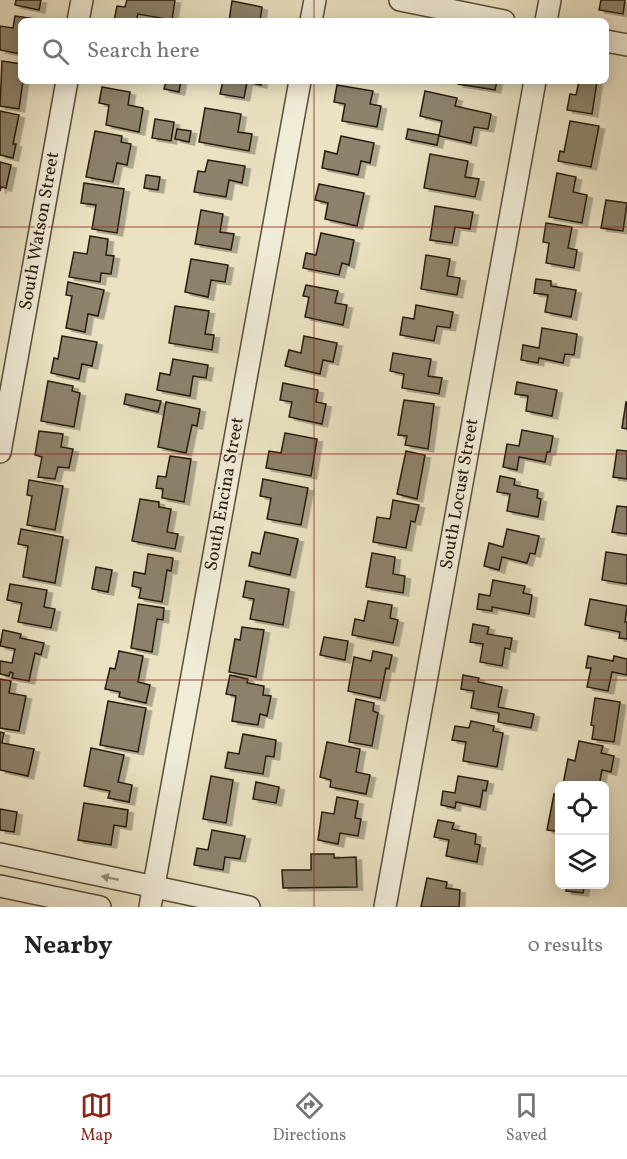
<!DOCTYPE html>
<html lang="en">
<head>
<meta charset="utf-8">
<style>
	:root { --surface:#fff; --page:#f6f6f6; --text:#222; --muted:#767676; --line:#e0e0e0; --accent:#8f2418 }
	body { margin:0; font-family:Vollkorn,serif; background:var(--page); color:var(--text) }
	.controls { position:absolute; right:18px; bottom:18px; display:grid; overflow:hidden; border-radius:9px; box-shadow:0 3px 15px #0003 }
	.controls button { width:54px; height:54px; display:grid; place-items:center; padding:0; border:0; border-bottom:2px solid var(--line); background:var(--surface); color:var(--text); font:30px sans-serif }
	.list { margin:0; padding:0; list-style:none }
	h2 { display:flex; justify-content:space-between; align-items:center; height:78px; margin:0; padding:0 24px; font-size:26px }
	h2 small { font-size:20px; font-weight:400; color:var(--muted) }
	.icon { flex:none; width:33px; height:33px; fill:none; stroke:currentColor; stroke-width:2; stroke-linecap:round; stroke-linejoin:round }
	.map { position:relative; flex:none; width:627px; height:907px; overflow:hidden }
	.search { position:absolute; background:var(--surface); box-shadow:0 3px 15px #0003; left:18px; right:18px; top:18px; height:66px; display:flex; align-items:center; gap:15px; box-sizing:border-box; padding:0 21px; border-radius:9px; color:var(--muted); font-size:22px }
	.sheet { height:168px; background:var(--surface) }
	nav { display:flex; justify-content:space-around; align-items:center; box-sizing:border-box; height:84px; border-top:2px solid var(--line); background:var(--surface); font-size:16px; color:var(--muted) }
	nav a { display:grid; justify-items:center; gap:3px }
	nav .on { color:var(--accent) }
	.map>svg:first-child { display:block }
</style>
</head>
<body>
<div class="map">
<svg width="627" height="907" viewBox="0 0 627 907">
	<defs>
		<filter id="shadow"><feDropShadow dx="5.5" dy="3" stdDeviation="0" flood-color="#0004"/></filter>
	</defs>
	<rect width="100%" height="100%" fill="#eae2c3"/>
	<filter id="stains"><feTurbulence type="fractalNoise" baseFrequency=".00333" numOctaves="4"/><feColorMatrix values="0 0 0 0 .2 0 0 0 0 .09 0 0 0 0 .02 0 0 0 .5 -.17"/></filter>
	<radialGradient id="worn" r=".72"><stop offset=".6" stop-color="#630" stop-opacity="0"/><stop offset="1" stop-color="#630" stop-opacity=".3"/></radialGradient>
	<g fill="#8d826c" stroke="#281b0d" stroke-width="1.5" filter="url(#shadow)">
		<polygon points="16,0 41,0 39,10 15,5"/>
		<polygon points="127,0 175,0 172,20 138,14 136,21 114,21 117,6 125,7"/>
		<polygon points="601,0 625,0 623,14 599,10"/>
		<polygon points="232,1 262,7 260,21 229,21"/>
		<polygon points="15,16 35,19 35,21 21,21 21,54 0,50 0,26 13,28"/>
		<polygon points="2,61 21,64 21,81 23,81 19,109 0,106"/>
		<polygon points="166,81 181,81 179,92 164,89"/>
		<polygon points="223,81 262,81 261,85 247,82 244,98 220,94"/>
		<polygon points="458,81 497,81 495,90 458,84"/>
		<polygon points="579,81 597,81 592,114 567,110 570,94 576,95"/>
		<polygon points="337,85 373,91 370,104 381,106 377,127 342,121 345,104 334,102"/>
		<polygon points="102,87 130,92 128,105 143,108 139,132 106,125 109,105 99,103"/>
		<polygon points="425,91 457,98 455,106 491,114 488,129 474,127 471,143 439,136 442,121 420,116"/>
		<polygon points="205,108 241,114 238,132 252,134 249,151 199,142"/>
		<polygon points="0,111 19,115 13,144 16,144 13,158 0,155"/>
		<polygon points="155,119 174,122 171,141 152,138"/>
		<polygon points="570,121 599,126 591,167 558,161 560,151 564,152"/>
		<polygon points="177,129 191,131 189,142 175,139"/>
		<polygon points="408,129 439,135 437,145 406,139"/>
		<polygon points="95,131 122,136 121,142 131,144 127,165 117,163 113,182 86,177"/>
		<polygon points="341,136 374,143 370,163 361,161 358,175 322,168 325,151 337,154"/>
		<polygon points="430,154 468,161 465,177 479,179 475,197 424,188"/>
		<polygon points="208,160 245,166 242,183 229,180 226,197 194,192 198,171 205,172"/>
		<polygon points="0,162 11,165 6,188 1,187 0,191"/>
		<polygon points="557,173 576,177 573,192 587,195 582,223 549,217"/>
		<polygon points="146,175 160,177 158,190 144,188"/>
		<polygon points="84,183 124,189 117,233 92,229 96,205 81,203"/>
		<polygon points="319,184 364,193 357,226 325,219 328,203 315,200"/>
		<polygon points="606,200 627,203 623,231 601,228"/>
		<polygon points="435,206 473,212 470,229 455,227 452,243 430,240"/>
		<polygon points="201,210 223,214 220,232 234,234 231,250 195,244"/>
		<polygon points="546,223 572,227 568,248 577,250 574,268 546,263 549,243 543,242"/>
		<polygon points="321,233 354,240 349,265 342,263 339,275 303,268 306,253 316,255"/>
		<polygon points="90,236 108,239 106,255 114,256 111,274 101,273 100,282 69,277 74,252 87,254"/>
		<polygon points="426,255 450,259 447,276 460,278 457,295 421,289"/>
		<polygon points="191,259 228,265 225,282 211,280 208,297 185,292"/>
		<polygon points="536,279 551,281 551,286 576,290 571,317 545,312 548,295 534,293"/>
		<polygon points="68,282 104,290 98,316 88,314 85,332 66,328 72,296 66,295"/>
		<polygon points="306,285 338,291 335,303 347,305 343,325 305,317 309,297 303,296"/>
		<polygon points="416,305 453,312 450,328 437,326 434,341 400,335 403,317 414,319"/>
		<polygon points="175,306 209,311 205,334 214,335 212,350 169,343"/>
		<polygon points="542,328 577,334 574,355 565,354 563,363 539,358 538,363 521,360 523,345 539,348"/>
		<polygon points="62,336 97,342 92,366 82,364 79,379 51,373 54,358 58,359"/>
		<polygon points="304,336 337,343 333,362 323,360 320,374 285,366 289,350 301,353"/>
		<polygon points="393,353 431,359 428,376 442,378 439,394 402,388 404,374 390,371"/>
		<polygon points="173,359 208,365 206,378 193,376 190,396 157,390 160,373 170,375"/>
		<polygon points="48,381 73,386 72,391 80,393 74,427 41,421"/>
		<polygon points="517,382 557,390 552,416 526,411 528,396 515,394"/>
		<polygon points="283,383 318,390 316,402 326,404 322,424 289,417 292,402 280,400"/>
		<polygon points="126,394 161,401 158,412 124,404"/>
		<polygon points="404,400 434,404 428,449 405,445 407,436 398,435"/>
		<polygon points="166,402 200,409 197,426 192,425 186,453 158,447"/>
		<polygon points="626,402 627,402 627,429 622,428"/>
		<polygon points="522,430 553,436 550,452 547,452 545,462 519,457 517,470 503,467 507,444 519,446"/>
		<polygon points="39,431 63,434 61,447 73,449 69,468 58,467 55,479 38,477 42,457 35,455"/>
		<polygon points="285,433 317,439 311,476 266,468 269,451 281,453"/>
		<polygon points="617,450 627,451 627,479 613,477"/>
		<polygon points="406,451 425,455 417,499 397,494"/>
		<polygon points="170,456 191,459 184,502 162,498 163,489 156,488 158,476 166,477"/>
		<polygon points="500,476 515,479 514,485 538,490 537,498 541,499 538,517 507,511 510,494 497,492"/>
		<polygon points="263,479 308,488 301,525 267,519 271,498 260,496"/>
		<polygon points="29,480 63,486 55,530 27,525 32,496 27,495"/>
		<polygon points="140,499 159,502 159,507 171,509 167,532 178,534 175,549 132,541"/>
		<polygon points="393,500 419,505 415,522 411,521 406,548 373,542 377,517 390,519"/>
		<polygon points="617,506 627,507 627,534 612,532"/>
		<polygon points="21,529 63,537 55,583 23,577 28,546 18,544"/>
		<polygon points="507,529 539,536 535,554 530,553 527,563 502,557 499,570 484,566 489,543 503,547"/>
		<polygon points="265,532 298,539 290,575 249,566 252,552 260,554"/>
		<polygon points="606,552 627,555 627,584 602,580"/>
		<polygon points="372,553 395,557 393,574 405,576 403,593 366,587"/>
		<polygon points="148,554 173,558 171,571 167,570 162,602 139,598 141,588 132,586 134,572 145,574"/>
		<polygon points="96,567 112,570 108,592 92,589"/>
		<polygon points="493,580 525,586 523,593 532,595 529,614 492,607 492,611 477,609 479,594 490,596"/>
		<polygon points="246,581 289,589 283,625 250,619 254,599 243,597"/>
		<polygon points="10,584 47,590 44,607 55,609 51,628 18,622 22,603 7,600"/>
		<polygon points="590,599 627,606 625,622 627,622 627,639 619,638 620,632 585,625"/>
		<polygon points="368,601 392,605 390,618 398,620 393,643 352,635 355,619 364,621"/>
		<polygon points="138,604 164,608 163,620 157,619 152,652 131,648"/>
		<polygon points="473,624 489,627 487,634 512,638 510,649 505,648 502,666 480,662 483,644 470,642"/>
		<polygon points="242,627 264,630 256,677 229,672 235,639 240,640"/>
		<polygon points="3,630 21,634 20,638 44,643 41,655 35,653 29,681 12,678 13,673 10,672 9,676 0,674 0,661 12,663 15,649 0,646"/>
		<polygon points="324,637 348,641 345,660 320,655"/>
		<polygon points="119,651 143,656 138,682 150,685 146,703 119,697 120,692 105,689 110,668 115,669"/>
		<polygon points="373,651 392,655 389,669 386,668 380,698 348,691 354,657 371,661"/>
		<polygon points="588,656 613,661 614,656 627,659 627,675 612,672 608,691 587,687 591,668 586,668"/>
		<polygon points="230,675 248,679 247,683 264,686 263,695 271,696 267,716 260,714 258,725 232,721 236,696 226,694"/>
		<polygon points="463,675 479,678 478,682 502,687 498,707 534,714 531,728 498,722 499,713 471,708 474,691 461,689"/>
		<polygon points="0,679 11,681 9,693 26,696 19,731 0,728"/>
		<polygon points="595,698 620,702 614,742 592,739 594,726 591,725"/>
		<polygon points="356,699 374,703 373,711 378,713 372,746 349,742"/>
		<polygon points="108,701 146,708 138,752 100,745"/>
		<polygon points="471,721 494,726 493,731 503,733 497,767 463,761 466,742 452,740 455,726 469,728"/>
		<polygon points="0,732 4,733 2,743 34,749 28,776 0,770"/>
		<polygon points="243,734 276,740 274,757 266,756 263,774 225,768 228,752 239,754"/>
		<polygon points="579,741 603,746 601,753 614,756 611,772 602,770 599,786 563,784 568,759 575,761"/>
		<polygon points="327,742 360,749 356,772 370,775 366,794 330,787 331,780 320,777"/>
		<polygon points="91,748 124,755 118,782 132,785 129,802 108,798 110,791 84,786"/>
		<polygon points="211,776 233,780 226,823 203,819"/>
		<polygon points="458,776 488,781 486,791 483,790 480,807 456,802 455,808 441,805 443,791 455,793"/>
		<polygon points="256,782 279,787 276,803 253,799"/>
		<polygon points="554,794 560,795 560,832 547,830"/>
		<polygon points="337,797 358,801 355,818 361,819 358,836 340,833 338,844 318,840 322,812 334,814"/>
		<polygon points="84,803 128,810 126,827 114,825 111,845 78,840"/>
		<polygon points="0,809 17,812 14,832 0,830"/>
		<polygon points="438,820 454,823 452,829 476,834 475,844 480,845 477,862 446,856 449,840 434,837"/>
		<polygon points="212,830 245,836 240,859 225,857 223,870 194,865 197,848 208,850"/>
		<polygon points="311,854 334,854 334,858 356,857 357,887 283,888 282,870 311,870"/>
		<polygon points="427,878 447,882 446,888 460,890 459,907 421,907"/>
		<polygon points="567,884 585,884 583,893 566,891"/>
	</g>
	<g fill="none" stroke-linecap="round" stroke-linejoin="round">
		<g stroke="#584d3a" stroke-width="24">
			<g id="minor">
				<polyline points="400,0 504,21"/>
				<polyline points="78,21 82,0"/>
				<polyline points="311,21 315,0"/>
				<polyline points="546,21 550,0"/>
				<polyline points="606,41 627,45"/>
				<polyline points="0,452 67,81"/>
				<polyline points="0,854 249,907"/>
				<polyline points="0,886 100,907"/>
				<polyline points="150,907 300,81"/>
				<polyline points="385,907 535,81"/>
			</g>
		</g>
		<use href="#minor" stroke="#f1ecd8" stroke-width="21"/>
	</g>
	<defs><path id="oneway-solid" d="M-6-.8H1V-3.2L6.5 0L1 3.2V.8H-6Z" transform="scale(1.5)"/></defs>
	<use fill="#978e7d" href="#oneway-solid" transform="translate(110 878) rotate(-168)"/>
	<path fill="none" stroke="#8f2418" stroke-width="1.5" stroke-opacity="0.55" d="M314,0V21M314,81V907M0,227H627M0,454H627M0,680H627"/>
	<g text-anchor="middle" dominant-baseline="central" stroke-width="4.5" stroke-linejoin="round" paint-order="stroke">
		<g font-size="18" fill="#281b0d" stroke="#f1ecd8">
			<text transform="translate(40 231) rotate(-80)">South Watson Street</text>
			<text transform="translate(225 494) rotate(-80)">South Encina Street</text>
			<text transform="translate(460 494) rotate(-80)">South Locust Street</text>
		</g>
	</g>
	<rect width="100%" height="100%" filter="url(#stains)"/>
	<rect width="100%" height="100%" fill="url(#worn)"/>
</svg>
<div class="controls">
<button><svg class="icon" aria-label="locate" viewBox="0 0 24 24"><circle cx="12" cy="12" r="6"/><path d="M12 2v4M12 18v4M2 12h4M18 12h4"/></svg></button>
<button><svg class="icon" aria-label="layers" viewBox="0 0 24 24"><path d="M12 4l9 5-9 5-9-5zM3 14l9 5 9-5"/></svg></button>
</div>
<div class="search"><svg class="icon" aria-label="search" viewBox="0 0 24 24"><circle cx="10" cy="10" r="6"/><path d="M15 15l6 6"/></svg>Search here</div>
</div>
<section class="sheet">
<h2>Nearby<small>0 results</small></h2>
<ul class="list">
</ul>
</section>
<nav>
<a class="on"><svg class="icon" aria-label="map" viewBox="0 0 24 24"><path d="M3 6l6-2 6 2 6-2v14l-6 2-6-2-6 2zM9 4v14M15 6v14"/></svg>Map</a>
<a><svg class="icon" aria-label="directions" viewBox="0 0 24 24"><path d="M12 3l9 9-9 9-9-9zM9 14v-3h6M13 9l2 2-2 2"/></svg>Directions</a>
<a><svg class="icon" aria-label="saved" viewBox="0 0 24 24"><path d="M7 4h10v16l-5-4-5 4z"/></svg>Saved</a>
</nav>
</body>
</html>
